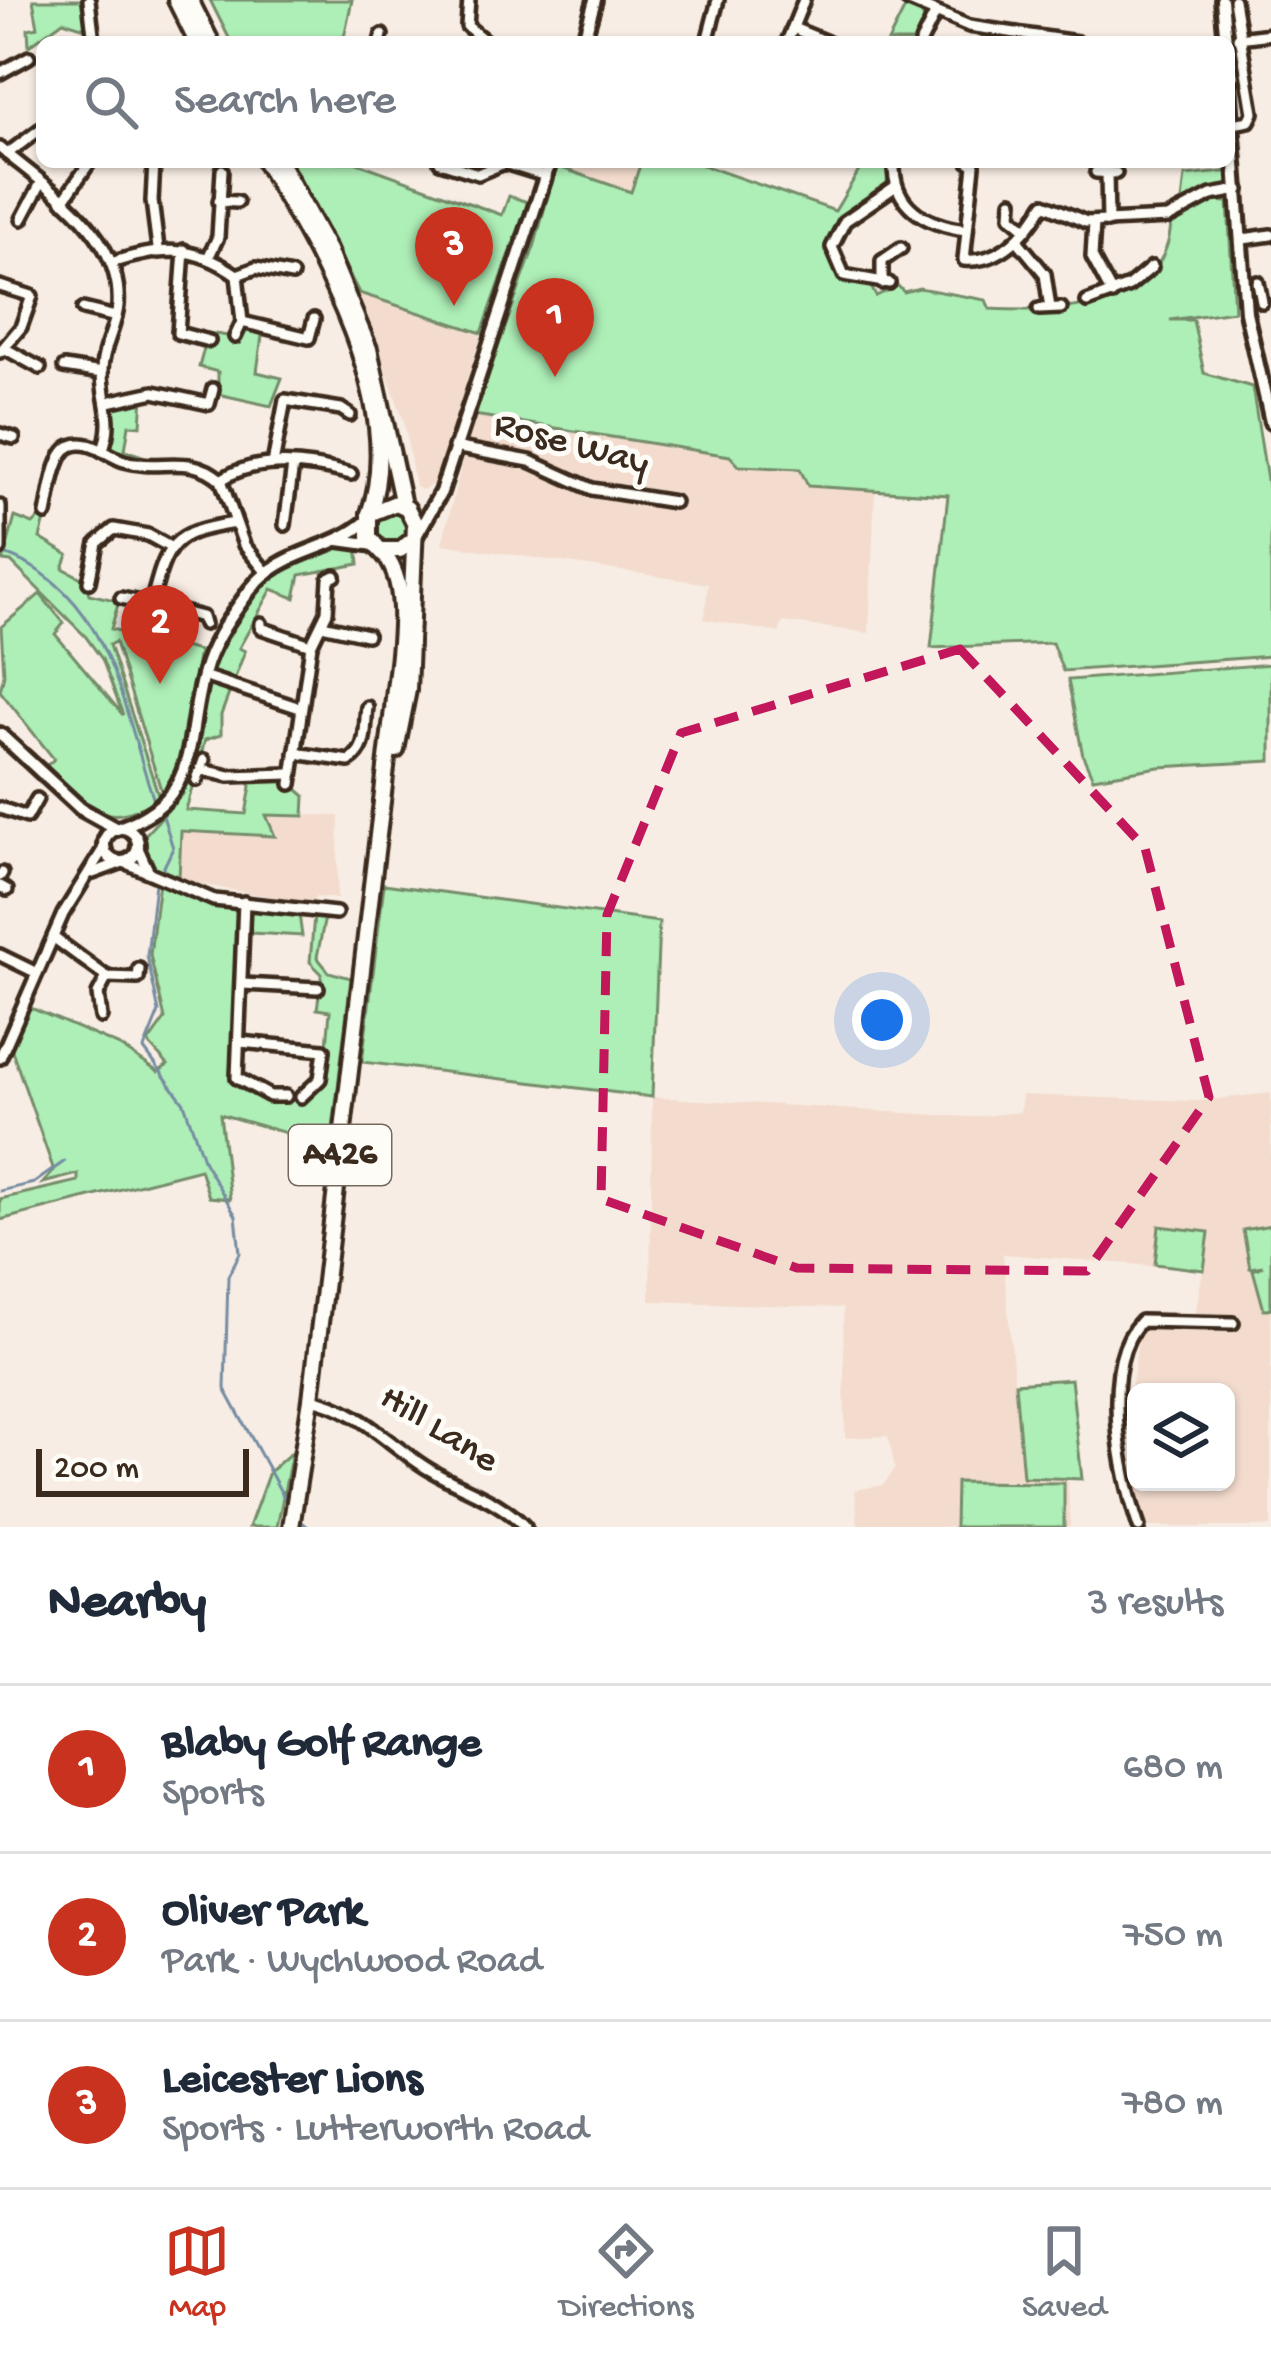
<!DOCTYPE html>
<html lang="en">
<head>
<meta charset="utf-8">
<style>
	:root { --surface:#fff; --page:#f2f2f3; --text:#1f2937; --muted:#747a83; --line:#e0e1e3; --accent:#c8321e }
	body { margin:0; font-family:"Gochi Hand",sans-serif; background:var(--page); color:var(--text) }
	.controls { position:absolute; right:36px; bottom:36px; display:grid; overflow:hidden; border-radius:18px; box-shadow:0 3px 9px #0004 }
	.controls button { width:108px; height:108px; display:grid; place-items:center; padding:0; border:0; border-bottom:3px solid var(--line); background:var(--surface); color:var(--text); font:60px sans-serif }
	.scale { position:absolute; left:36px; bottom:30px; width:213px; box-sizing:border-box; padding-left:12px; border:6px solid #3b2a1e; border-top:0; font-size:33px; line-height:42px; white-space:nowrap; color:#3b2a1e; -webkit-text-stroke:9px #fdfcf7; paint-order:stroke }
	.you { position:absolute; left:882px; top:1020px; width:42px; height:42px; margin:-30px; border:9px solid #fff; border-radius:50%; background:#1a73e8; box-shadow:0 0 0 18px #1a73e833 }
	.badge { display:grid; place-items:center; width:78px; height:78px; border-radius:50%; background:var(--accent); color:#fff; font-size:39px; font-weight:700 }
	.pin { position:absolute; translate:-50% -99px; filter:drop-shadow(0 3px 6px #0008) }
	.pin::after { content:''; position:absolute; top:63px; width:42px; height:36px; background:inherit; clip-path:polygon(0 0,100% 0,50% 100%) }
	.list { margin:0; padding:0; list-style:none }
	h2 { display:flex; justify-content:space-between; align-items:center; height:156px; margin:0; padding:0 48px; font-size:51px }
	h2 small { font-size:39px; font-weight:400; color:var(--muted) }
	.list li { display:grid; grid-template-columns:78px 1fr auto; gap:36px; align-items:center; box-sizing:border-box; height:168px; padding:0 48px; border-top:3px solid var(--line) }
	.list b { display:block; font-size:45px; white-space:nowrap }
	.list p { margin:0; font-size:39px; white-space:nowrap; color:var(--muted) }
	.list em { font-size:39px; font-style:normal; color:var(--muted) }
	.icon { flex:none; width:66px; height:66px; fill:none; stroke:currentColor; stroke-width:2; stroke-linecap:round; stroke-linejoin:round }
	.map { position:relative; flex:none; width:1271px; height:1527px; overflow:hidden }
	.search { position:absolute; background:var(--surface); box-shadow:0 3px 9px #0004; left:36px; right:36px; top:36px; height:132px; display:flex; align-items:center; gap:30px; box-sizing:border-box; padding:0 42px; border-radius:18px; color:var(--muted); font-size:45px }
	.sheet { height:660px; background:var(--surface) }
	nav { display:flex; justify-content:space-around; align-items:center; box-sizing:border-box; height:168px; border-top:3px solid var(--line); background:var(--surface); font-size:33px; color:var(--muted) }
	nav a { display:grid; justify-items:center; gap:6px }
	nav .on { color:var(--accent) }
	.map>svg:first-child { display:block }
</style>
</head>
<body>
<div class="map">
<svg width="1271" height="1527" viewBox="0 0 1271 1527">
	<rect width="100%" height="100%" fill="#f8ede4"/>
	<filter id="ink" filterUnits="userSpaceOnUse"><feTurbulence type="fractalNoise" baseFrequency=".00833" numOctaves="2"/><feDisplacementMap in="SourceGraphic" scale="24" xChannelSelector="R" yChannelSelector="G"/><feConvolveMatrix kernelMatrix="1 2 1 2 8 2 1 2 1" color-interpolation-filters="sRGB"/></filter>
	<g filter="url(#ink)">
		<g fill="#f3dcce" fill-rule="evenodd">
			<polygon points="557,162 619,162 638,168 631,192 556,166"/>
			<polygon points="359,293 482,333 434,484 423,490 415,487 404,422"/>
			<polygon points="474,415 730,456 739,466 800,469 808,486 875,490 869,633 783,622 779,633 704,619 708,584 442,544"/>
			<polygon points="185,811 339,816 337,899 316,897 312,904 176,880 176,833"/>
			<path d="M1271,1093V1527H1148L1137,1490L1128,1409L1141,1321L1194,1320L1203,1270L1003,1254L1023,1476L1068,1477L1070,1527H858L855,1490L883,1485L895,1469L888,1436L845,1438L843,1308L650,1301L652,1097L970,1117L1020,1112L1022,1095L1197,1101ZM1136,1392H1226V1482H1136Z"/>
		</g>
		<g fill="#aeefb7" stroke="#748c6a" stroke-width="3">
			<polygon points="33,0 86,0 88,29 63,21 29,46 28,29 38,27"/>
			<polygon points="210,0 352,0 343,42 231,42"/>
			<polygon points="906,6 921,13 926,24 919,42 888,42"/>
			<polygon points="291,162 355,162 502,215 509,196 528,202 482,333 359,293"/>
			<path d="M641,162H694L835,211L863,164L859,162H889L887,183L832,232L828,254L840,275L871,287L876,296L898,286L904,292L919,288L986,300L990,309C1057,312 1165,313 1171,223L1211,201L1228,202L1234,311L1170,320H1193L1204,373L1252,387L1271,505V656L1063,671L1052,643L931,648L948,495L808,486L800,469L739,466L730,456L474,415L535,244L556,166L631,192Z"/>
			<polygon points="1233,171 1231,186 1208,190 1181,209 1185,176"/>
			<polygon points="242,322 263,328 257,372 282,378 271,406 218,394 218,372 199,367 208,333 235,337"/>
			<polygon points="143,394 141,426 129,425 125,450 162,463 102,451 108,402"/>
			<polygon points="397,508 406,514 410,533 402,545 385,547 374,538 374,518"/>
			<path d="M15,517L33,524L40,517L45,520L40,538L68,555L63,568L85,580L89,594L119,601L111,629L199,651L180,761L162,793L115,642L109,645L159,797C105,835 87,805 45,767L54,759L0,691L4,674L1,627L40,594L64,623L55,634L123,715L102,659L86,637L11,562L3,561Z"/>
			<path d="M331,545H357L359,564L300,575L295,598L272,589L239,648L245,651L221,715V735L205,740L186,810L246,814L251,786L246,779L290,774L291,784L305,796L304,816L266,815L275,836L181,831L179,879C155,875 141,863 143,837L183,794L209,658L254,585Z"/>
			<polygon points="1271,664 1271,761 1159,767 1093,778 1083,756 1068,680"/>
			<path d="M159,882L238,909L235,1078C253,1101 280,1086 301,1101L324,1080L330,1011L317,1009L322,974L310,962L314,916L325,917L317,957L329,972L351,978L331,1146L220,1114L230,1199L209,1197L200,1169L0,1220V1199L78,1181V1174L43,1183L54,1171L9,1042L24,1005L120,1046L158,1072L168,1065L148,1043L165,1019L150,955Z"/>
			<polygon points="384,884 659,922 652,1097 362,1062"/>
			<polygon points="249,907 299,914 302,936 251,933"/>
			<polygon points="1271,1225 1271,1308 1264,1310 1253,1270 1263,1266 1250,1268 1243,1230"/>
			<polygon points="1159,1226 1209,1232 1204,1270 1155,1264"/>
			<polygon points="1071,1379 1082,1479 1023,1477 1015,1383"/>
			<polygon points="292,1452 277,1527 249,1527 269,1472"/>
			<polygon points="956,1482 1064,1483 1064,1527 955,1527"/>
		</g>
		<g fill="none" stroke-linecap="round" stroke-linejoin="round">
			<g stroke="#768ca2" stroke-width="3">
				<path d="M2,553C112,591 121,708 155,803"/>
				<polyline points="161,873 173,848 163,816"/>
				<polyline points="155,883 147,956 159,1012 144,1049 184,1103 204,1162 236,1216 240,1253 228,1276 225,1389 288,1505"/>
				<polyline points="0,1191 34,1183 65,1161"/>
				<polyline points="302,1522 308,1527"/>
			</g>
			<g stroke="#3b2a1e" stroke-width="18">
				<g id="minor">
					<polyline points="89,0 94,42"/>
					<polyline points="469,0 467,26 486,42"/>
					<polyline points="907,0 969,26 1077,42"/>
					<polyline points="793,28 827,42"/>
					<polyline points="1238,38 1271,34"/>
					<polyline points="380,42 382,35"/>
					<polyline points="707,42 718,0"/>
					<polyline points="787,42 804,0"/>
					<polyline points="921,42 935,14"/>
					<polyline points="0,73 29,57"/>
					<polyline points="1233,124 1249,121 1253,113 1234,0"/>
					<path d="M0,148C48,188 123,234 118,306C116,328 102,348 102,370C101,401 116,419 102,451"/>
					<polyline points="7,154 42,128"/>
					<polyline points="154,162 152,201 158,248"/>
					<polyline points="440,162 478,174 504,163 546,176"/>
					<path d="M894,162C892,207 927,225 966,230"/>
					<path d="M969,162L974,165L964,260C1001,263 1027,233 1044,204L1086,222L1168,218L1211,195L1239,190"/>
					<polyline points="1096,172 1116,173"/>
					<polyline points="1107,173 1108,222"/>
					<polyline points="63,201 90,162"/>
					<polyline points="219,201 237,202"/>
					<polyline points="1012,201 1011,216 1026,229"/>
					<polyline points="22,219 41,183"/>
					<polyline points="1094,223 1092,257 1112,294"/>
					<polyline points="1243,239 1271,235"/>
					<polyline points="1017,240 1045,274 1050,308"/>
					<polyline points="184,250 178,333 209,341"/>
					<polyline points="208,258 218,237 222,170"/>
					<path d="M111,263C159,247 194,244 237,275L242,322L235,337"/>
					<polyline points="237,275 256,268 292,275"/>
					<polyline points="1258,282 1262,302"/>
					<polyline points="882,283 882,261 901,248"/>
					<polyline points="889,283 844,275 832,247 845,221 896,186"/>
					<polyline points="0,286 32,296 21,327 0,352"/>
					<polyline points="1087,302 1129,286 1152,267"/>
					<polyline points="83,309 116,317"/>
					<polyline points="1039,309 1061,308"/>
					<polyline points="242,322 309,338 314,319"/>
					<polyline points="4,348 40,368"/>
					<polyline points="64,367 102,373"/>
					<polyline points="108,402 154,392 209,404 213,389"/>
					<polyline points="0,434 14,438"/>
					<polyline points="454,447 530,461 592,489 674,502"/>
					<polyline points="273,464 285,400 341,409 350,415"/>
					<path d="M221,480C258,455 310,463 351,474"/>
					<polyline points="0,506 0,549"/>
					<path d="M46,514C50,497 54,453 71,446C89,438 108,456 124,461C160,472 189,452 221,480L244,545L267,573"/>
					<polyline points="285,525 293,465"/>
					<polyline points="89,582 97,543 114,529 148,535 168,546"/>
					<polyline points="121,598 151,604"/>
					<polyline points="261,623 261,628 311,645"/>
					<path d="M204,624L202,617L151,604C167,543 170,533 235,523"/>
					<polyline points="322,625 367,635"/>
					<polyline points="203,676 300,708"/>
					<path d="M295,753L349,761C369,748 364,729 367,707"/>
					<polyline points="202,770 229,776 290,774"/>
					<polyline points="197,780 204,760"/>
					<polyline points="291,784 311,645 327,612 329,579 335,576"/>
					<polyline points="0,808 27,817 37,799"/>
					<polyline points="138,848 148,870"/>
					<polyline points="124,862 214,900 336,913"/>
					<polyline points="93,873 123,862"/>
					<polyline points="0,876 2,873"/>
					<polyline points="0,886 7,890"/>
					<polyline points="244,902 237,1078 270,1096 286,1096"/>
					<polyline points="54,938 107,977 138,978 139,969"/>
					<polyline points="0,955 37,973"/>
					<polyline points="243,984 318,988"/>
					<polyline points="101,1017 98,994 107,977"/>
					<polyline points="240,1042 324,1050 320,1079 301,1097"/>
					<polyline points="0,1058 63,914 104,848"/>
					<path d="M311,1399C361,1409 388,1445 430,1470C463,1490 498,1498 525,1527"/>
					<path d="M1139,1527C1121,1475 1099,1364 1141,1321L1233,1323"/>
				</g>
			</g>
			<g stroke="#3b2a1e" stroke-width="20">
				<g id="tertiary">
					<polyline points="1222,0 1226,42"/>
					<polyline points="583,42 595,0"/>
					<polyline points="1229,83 1246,312 1271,422"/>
					<polyline points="416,536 441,492 550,162"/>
					<polyline points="339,540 375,545"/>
					<polyline points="0,734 81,809 117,829"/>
					<path d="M119,828C207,797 182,735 207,662C216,636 234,612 250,590C281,549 332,552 367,521"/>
					<circle cx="121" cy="845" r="17"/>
				</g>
			</g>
			<g stroke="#3b2a1e" stroke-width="22">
				<g id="primary">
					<polyline points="176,0 197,42"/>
					<polyline points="190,0 211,42"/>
					<path d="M265,162C320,255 408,405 369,514"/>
					<polyline points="280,162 328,250 369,349 403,505"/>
					<polyline points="396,750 408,690 415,524 407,508 396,503 369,514 369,537 380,550 400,550 414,539"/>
					<path d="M291,1527L311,1399L393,709C396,665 416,584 380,550"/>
				</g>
			</g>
			<use href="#minor" stroke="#fdfcf7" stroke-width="9"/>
			<use href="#tertiary" stroke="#fdfcf7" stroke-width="10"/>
			<use href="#primary" stroke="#fdfcf7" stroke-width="14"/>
		</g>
	</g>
	<path fill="none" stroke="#c2185b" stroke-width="9" stroke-dasharray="24 15" stroke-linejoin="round" d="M960,649L1145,848L1209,1097L1087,1271L797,1268L601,1199L607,915L681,733Z"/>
	<g text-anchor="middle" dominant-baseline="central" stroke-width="10" stroke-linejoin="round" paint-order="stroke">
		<rect fill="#fdfcf7" stroke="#75695f" stroke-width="3" x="289" y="1125" width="102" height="60" rx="9"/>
		<g font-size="36" font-weight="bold" fill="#3b2a1e">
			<text x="340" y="1155">A426</text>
		</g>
		<g font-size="39" fill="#3b2a1e" stroke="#fdfcf7">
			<text transform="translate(571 446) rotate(15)">Rose Way</text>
			<text transform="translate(438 1431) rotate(32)">Hill Lane</text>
		</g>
	</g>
</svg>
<div class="controls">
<button><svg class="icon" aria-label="layers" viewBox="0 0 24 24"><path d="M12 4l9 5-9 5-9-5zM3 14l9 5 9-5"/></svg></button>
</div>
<div class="scale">200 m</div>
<div class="you"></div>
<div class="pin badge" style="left:555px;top:377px">1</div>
<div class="pin badge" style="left:160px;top:684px">2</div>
<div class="pin badge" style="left:454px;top:306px">3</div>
<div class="search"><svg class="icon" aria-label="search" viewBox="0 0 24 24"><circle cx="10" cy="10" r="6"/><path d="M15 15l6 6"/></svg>Search here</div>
</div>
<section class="sheet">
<h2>Nearby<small>3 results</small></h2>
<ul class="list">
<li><span class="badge">1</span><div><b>Blaby Golf Range</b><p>Sports</p></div><em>680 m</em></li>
<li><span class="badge">2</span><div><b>Oliver Park</b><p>Park · Wychwood Road</p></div><em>750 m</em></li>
<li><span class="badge">3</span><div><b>Leicester Lions</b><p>Sports · Lutterworth Road</p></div><em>780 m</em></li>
</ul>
</section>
<nav>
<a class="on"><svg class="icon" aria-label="map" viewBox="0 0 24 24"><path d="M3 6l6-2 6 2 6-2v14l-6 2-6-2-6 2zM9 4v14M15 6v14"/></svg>Map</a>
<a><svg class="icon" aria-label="directions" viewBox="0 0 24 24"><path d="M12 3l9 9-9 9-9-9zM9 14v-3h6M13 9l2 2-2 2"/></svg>Directions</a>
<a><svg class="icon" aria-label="saved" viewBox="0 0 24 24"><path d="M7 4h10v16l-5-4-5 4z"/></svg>Saved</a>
</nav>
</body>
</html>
